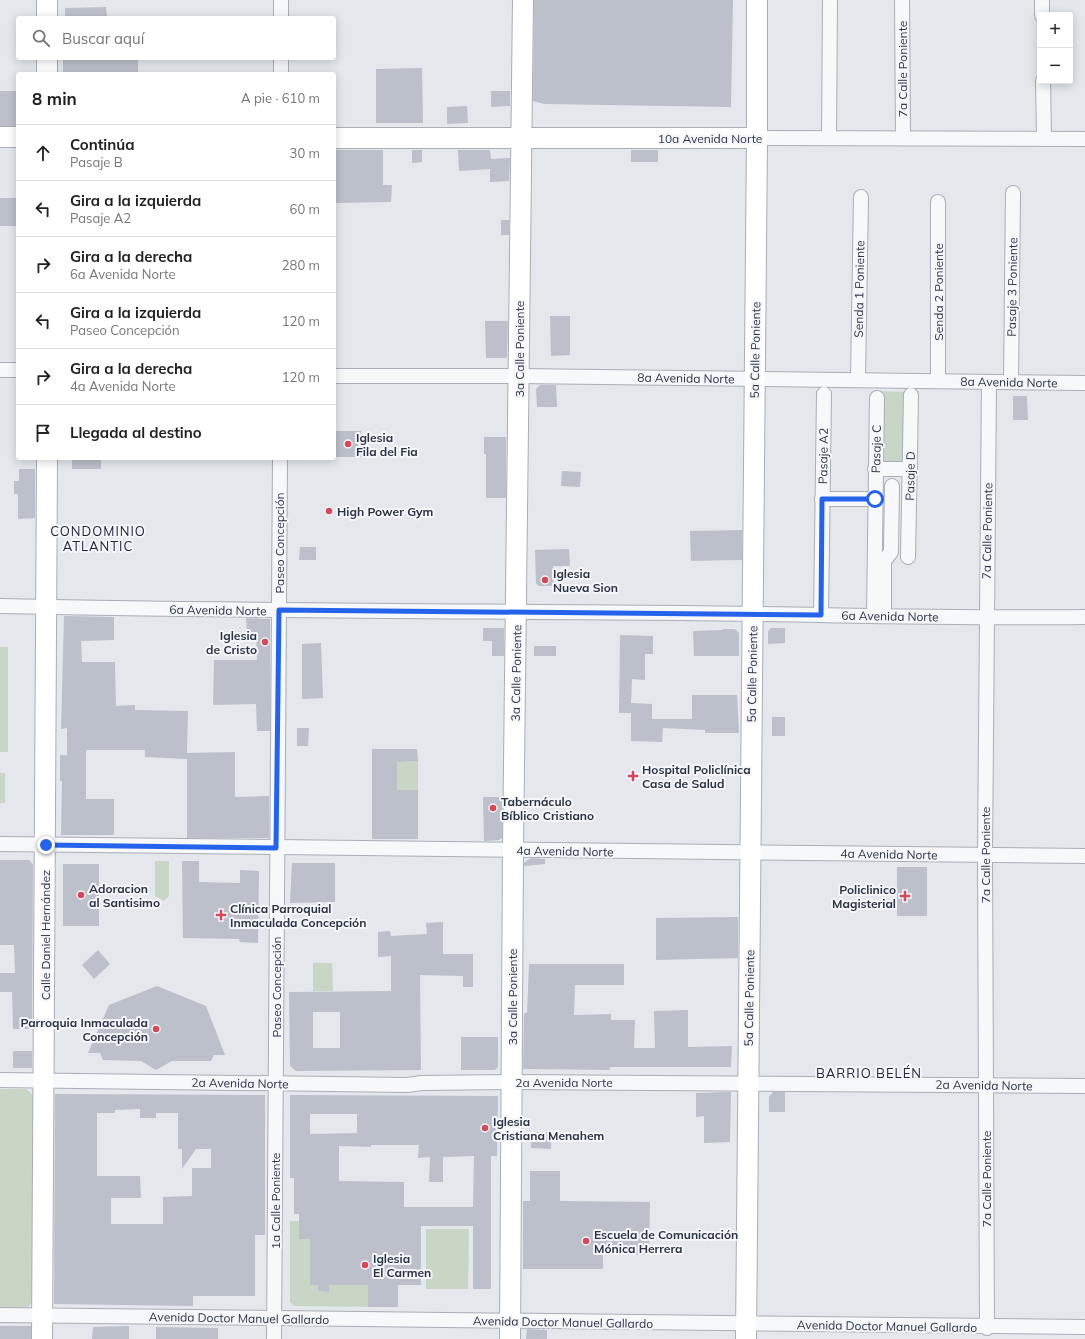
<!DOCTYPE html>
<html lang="es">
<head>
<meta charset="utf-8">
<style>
	:root { --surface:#fff; --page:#f6f6f6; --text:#222; --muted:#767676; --line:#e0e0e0 }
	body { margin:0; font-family:Mulish,sans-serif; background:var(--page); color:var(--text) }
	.controls { position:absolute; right:12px; top:12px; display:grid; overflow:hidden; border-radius:4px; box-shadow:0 2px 10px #0003 }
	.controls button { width:36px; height:36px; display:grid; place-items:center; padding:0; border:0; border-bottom:1px solid var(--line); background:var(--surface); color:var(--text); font:20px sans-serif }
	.stop { position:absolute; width:12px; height:12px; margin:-9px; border:3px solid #2563eb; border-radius:50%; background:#fff }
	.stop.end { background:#2563eb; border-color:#fff; box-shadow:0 1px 4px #0008 }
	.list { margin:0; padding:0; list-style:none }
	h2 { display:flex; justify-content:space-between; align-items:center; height:52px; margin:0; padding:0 16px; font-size:17px }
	h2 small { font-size:13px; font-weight:400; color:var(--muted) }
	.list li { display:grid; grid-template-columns:26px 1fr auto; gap:12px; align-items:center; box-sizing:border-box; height:56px; padding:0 16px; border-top:1px solid var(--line) }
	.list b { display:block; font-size:15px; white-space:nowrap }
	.list p { margin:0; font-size:13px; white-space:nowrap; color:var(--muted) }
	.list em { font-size:13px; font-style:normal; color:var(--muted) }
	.icon { flex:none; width:22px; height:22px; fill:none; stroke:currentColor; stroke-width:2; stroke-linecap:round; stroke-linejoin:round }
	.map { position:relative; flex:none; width:1085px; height:1339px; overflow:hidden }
	.search { position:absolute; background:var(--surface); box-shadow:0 2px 10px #0003; left:16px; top:16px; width:320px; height:44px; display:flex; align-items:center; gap:10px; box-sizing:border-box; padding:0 14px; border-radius:4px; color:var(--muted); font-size:15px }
	.panel { position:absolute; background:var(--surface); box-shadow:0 2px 10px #0003; left:16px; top:72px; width:320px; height:388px; border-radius:4px }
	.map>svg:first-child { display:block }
</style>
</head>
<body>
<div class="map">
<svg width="1085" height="1339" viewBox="0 0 1085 1339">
	<rect width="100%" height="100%" fill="#e4e7ec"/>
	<g fill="#c9d6c5">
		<polygon points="879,391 908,392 907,464 878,464"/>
		<rect x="0" y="647" width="8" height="105"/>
		<polygon points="418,761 418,790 397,790 397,762"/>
		<rect x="0" y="773" width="5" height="30"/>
		<polygon points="155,861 169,861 169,896 164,901 155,896"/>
		<polygon points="313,963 332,963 333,991 313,991"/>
		<polygon points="0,1089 26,1089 34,1096 35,1298 28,1307 0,1307"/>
		<polygon points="290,1221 299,1221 299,1239 318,1239 318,1291 329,1291 329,1285 368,1285 368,1307 294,1306 290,1302"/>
		<polygon points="426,1229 469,1229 468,1289 426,1289"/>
	</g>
	<g fill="#bbc0ca" fill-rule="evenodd">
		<polygon points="534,0 733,0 731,107 544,104 533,101"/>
		<polygon points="106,7 107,18 65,18 65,8"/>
		<rect x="63" y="58" width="75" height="16"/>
		<polygon points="422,68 423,123 376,123 376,69"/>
		<rect x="0" y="91" width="18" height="35"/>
		<polygon points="491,91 510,91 510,106 491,107"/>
		<polygon points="467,106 468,123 447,124 447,107"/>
		<polygon points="334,150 383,150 383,185 392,185 391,202 334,203"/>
		<polygon points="412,150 422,150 422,162 412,163"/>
		<polygon points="458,150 490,150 491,159 510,158 509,181 490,182 490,169 459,171"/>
		<rect x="631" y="150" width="27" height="12"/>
		<rect x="0" y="198" width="18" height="28"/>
		<rect x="501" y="220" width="8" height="15"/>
		<polygon points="550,316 570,316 570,355 551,356"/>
		<polygon points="485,321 508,321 507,357 505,358 486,358"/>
		<polygon points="540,385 556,385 557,407 537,407 536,389"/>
		<polygon points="1013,396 1027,396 1028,420 1013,420"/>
		<polygon points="334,431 361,431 362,457 334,457"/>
		<polygon points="484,437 506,437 506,498 486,498 486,454 484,454"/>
		<rect x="72" y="458" width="29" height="11"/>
		<polygon points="19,469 35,469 35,518 18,519 18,494 14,494 14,481 19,481"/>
		<polygon points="562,471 581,472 580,487 561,486"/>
		<polygon points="742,530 742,560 691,561 690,531"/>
		<polygon points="300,547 316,547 316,560 299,560"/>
		<polygon points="569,549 570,566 553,566 554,586 539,586 536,583 535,550"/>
		<polygon points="64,616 114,617 114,640 81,641 82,662 115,662 116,706 135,705 135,710 188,711 187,753 235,752 235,797 269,796 269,838 187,838 187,759 145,757 145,750 86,750 86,799 114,799 114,835 61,835 62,781 60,781 60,755 67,755 67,728 61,729"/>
		<polygon points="246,618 270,619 270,731 257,731 256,704 213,705 214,660 257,660 256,633 247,633"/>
		<polygon points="483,628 504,628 504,656 492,656 492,641 483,641"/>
		<polygon points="771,628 785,628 785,643 768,644 768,631"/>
		<polygon points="723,629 735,629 739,633 739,656 694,656 693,631 723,630"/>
		<polygon points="620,635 653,636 653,654 645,654 645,680 632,679 631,703 652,704 652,719 692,719 692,695 737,695 739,733 705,733 705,730 663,728 662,742 631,741 631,713 619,713"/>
		<polygon points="321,643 323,698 302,699 302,644"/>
		<rect x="534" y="646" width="22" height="10"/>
		<rect x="772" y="717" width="13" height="19"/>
		<polygon points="297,728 309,728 308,746 297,746"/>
		<polygon points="372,749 417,749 418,761 397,762 397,790 418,790 418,839 372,839"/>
		<polygon points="483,797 502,797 502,838 499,840 484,841"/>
		<polygon points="531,858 545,859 545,864 524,866 524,863"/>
		<polygon points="0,860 29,860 33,864 32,1029 13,1029 12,992 0,992 0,973 15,973 14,945 0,945"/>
		<polygon points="182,861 199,861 199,882 240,883 240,870 259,871 258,943 240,942 239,939 183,938"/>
		<polygon points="292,863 335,863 335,902 290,903"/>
		<rect x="63" y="864" width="36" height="62"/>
		<rect x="897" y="867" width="30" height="49"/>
		<polygon points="738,917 738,958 656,960 656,918"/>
		<path d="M443,922V954H473V987H463V976L420,975L421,1070L296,1071L290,1066L289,992L391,991V956L378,957V932L390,931L391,936L427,934L426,923ZM313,1012H340V1048H313Z"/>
		<polygon points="98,950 110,964 94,979 82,965"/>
		<polygon points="529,964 624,964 624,985 575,985 574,1015 611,1014 611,1020 635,1020 634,1048 655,1048 654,1011 688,1010 688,1047 732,1046 731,1067 610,1067 610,1070 523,1069 524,1013 527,1013"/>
		<polygon points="157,986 206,1006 225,1055 214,1055 211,1061 172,1061 156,1070 141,1061 103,1060 100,1053 88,1053 109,1005"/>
		<polygon points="461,1037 498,1037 498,1067 495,1070 461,1070"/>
		<rect x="13" y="1051" width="19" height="17"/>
		<polygon points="731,1092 730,1142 704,1143 704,1116 696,1117 696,1093"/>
		<polygon points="773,1092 785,1092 785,1112 769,1112 769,1097"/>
		<path d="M55,1094L265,1095V1235H255V1296H193V1306L54,1304ZM140,1109V1118H156V1113H178V1149H182V1169L196,1149H211V1168H192V1196L163,1197V1224H111V1198H141L140,1176H97V1113H115V1110Z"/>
		<path d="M290,1095L498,1096L497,1156H491V1289H473V1226H421V1285H398V1307H368V1285H329V1292L318,1291V1285H310V1239H299V1214H294V1178H290ZM310,1114H357V1133L310,1134ZM371,1145H419L418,1158L430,1157L429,1182H443V1157L474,1156L473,1207H404V1182L339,1181V1146L371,1147Z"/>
		<polygon points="531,1132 551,1132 551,1149 531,1148"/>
		<polygon points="530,1171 560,1171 560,1201 650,1202 649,1255 603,1254 603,1269 523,1269 523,1201 530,1201"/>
		<rect x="0" y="1326" width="31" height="13"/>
		<polygon points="129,1326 129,1339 92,1339 93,1327"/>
		<polygon points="156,1327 218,1328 218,1339 156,1339"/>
		<polygon points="527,1329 547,1330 547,1339 526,1339"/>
	</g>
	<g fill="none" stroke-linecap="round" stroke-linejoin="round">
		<g stroke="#a9aeb7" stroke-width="16">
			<g id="street">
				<polyline points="902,0 903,138"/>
				<polyline points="1042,0 1042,15"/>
				<polyline points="281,18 281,0"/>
				<polyline points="281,74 281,58"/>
				<polyline points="1043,81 1044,139"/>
				<polyline points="757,138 1085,139"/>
				<polyline points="829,138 830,0"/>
				<polyline points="938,202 938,381"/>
				<polyline points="0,370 18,370"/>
				<polyline points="334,376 519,376 1085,383"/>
				<polyline points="858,380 861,197"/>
				<polyline points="1011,382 1013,193"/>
				<polyline points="875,469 910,469"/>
				<polyline points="822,499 875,499"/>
				<polyline points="908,557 911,395"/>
				<path d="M0,606C227,611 454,611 682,613C816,614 950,619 1085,617"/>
				<polyline points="821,615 824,394"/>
				<polyline points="874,616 877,398"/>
				<polyline points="884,616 884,561 891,552 892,486"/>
				<polyline points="0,844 1085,856"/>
				<polyline points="0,1080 407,1085 422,1083 512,1082 1085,1086"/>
				<polyline points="0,1315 1085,1327"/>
				<polyline points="987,1328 985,855 989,382"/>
				<polyline points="274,1339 280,458"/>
			</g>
		</g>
		<g stroke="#a9aeb7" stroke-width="22">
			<g id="secondary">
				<polyline points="47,18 47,0"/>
				<polyline points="47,58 47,74"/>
				<polyline points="0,137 18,137"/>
				<polyline points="334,138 757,138"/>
				<polyline points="42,1339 47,458"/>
				<polyline points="510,1339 513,850 523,0"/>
				<polyline points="746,1339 757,138 757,0"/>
			</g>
		</g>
		<use href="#street" stroke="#f7f8fa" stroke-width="14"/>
		<use href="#secondary" stroke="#fff" stroke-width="20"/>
	</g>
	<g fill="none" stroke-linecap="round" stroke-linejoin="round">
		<polyline stroke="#2563eb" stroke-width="5" points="46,845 276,848 279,610 821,615 822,499 875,499"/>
	</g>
	<g fill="#d1495b" stroke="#f4f6f9" stroke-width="1.5">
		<circle cx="348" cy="444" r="4"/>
		<circle cx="329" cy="511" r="4"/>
		<circle cx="545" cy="580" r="4"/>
		<circle cx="265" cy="642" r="4"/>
		<path d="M631 770h4v4h4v4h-4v4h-4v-4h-4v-4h4z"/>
		<circle cx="493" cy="808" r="4"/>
		<circle cx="81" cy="895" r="4"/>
		<path d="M903 890h4v4h4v4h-4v4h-4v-4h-4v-4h4z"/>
		<path d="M219 909h4v4h4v4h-4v4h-4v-4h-4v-4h4z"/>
		<circle cx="156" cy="1029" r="4"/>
		<circle cx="485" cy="1128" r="4"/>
		<circle cx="586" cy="1241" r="4"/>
		<circle cx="365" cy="1265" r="4"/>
	</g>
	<g text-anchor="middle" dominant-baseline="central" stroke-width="4" stroke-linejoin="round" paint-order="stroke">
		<g font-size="12" fill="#2b3445" stroke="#f4f6f9">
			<text transform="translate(902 69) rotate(-90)">7a Calle Poniente</text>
			<text x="710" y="138">10a Avenida Norte</text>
			<text transform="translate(1012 287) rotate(-89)">Pasaje 3 Poniente</text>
			<text transform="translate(859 289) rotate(-89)">Senda 1 Poniente</text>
			<text transform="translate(938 292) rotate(-90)">Senda 2 Poniente</text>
			<text transform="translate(519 349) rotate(-90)">3a Calle Poniente</text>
			<text transform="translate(755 350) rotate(-89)">5a Calle Poniente</text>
			<text transform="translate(686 378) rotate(1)">8a Avenida Norte</text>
			<text transform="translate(1009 382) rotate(1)">8a Avenida Norte</text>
			<text transform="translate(876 449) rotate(-89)">Pasaje C</text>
			<text transform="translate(823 456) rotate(-89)">Pasaje A2</text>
			<text transform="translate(910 476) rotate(-89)">Pasaje D</text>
			<text transform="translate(987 531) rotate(-89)">7a Calle Poniente</text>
			<text transform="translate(279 543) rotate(-90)">Paseo Concepción</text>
			<text transform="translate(218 610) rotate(1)">6a Avenida Norte</text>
			<text transform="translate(890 616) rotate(1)">6a Avenida Norte</text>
			<text transform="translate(516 673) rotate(-89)">3a Calle Poniente</text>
			<text transform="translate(752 674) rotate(-89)">5a Calle Poniente</text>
			<text transform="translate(565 851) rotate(1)">4a Avenida Norte</text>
			<text transform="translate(889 854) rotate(1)">4a Avenida Norte</text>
			<text transform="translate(985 855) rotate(-90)">7a Calle Poniente</text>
			<text transform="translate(45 935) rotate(-90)">Calle Daniel Hernández</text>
			<text transform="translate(276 987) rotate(-90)">Paseo Concepción</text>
			<text transform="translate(512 997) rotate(-90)">3a Calle Poniente</text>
			<text transform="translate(749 998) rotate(-89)">5a Calle Poniente</text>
			<text x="564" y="1082">2a Avenida Norte</text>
			<text transform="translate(240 1083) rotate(1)">2a Avenida Norte</text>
			<text transform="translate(984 1085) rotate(1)">2a Avenida Norte</text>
			<text transform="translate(986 1179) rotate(-90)">7a Calle Poniente</text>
			<text transform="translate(275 1201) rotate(-90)">1a Calle Poniente</text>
			<text transform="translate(239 1318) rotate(1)">Avenida Doctor Manuel Gallardo</text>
			<text transform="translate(563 1322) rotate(1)">Avenida Doctor Manuel Gallardo</text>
			<text transform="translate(887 1326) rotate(1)">Avenida Doctor Manuel Gallardo</text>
		</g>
		<g font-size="12" font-weight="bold" fill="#2b3445" stroke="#f4f6f9" text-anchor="start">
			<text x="356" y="437">Iglesia<tspan x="356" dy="14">Fila del Fia</tspan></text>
			<text x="337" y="511">High Power Gym</text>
			<text x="553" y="573">Iglesia<tspan x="553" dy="14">Nueva Sion</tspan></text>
			<text x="257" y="635" text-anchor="end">Iglesia<tspan x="257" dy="14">de Cristo</tspan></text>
			<text x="642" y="769">Hospital Policlínica<tspan x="642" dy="14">Casa de Salud</tspan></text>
			<text x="501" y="801">Tabernáculo<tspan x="501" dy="14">Bíblico Cristiano</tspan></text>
			<text x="89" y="888">Adoracion<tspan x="89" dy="14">al Santisimo</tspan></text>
			<text x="896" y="889" text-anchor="end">Policlinico<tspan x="896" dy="14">Magisterial</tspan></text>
			<text x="230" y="908">Clínica Parroquial<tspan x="230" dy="14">Inmaculada Concepción</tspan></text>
			<text x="148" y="1022" text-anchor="end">Parroquia Inmaculada<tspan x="148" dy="14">Concepción</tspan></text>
			<text x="493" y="1121">Iglesia<tspan x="493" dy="14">Cristiana Menahem</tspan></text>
			<text x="594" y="1234">Escuela de Comunicación<tspan x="594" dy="14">Mónica Herrera</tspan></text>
			<text x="373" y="1258">Iglesia<tspan x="373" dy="14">El Carmen</tspan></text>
		</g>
		<g font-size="13" letter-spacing="1" fill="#1d2536" stroke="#f4f6f9">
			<text x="98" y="531">CONDOMINIO<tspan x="98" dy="15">ATLANTIC</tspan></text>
			<text x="869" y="1073">BARRIO BELÉN</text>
		</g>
	</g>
</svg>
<div class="controls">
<button>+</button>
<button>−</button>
</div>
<div class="stop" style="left:875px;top:499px"></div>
<div class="stop end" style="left:46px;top:845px"></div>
<div class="search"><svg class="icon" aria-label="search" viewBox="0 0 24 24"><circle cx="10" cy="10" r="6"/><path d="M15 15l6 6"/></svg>Buscar aquí</div>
<section class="panel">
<h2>8 min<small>A pie · 610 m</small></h2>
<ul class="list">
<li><svg class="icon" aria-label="ahead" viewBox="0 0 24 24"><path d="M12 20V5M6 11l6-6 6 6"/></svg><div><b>Continúa</b><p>Pasaje B</p></div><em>30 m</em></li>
<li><svg class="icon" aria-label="left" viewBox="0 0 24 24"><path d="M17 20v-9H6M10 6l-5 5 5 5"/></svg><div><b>Gira a la izquierda</b><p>Pasaje A2</p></div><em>60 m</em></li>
<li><svg class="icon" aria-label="right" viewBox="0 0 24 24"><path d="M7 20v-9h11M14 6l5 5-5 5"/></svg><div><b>Gira a la derecha</b><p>6a Avenida Norte</p></div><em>280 m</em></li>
<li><svg class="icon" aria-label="left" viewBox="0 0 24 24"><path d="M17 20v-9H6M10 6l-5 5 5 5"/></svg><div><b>Gira a la izquierda</b><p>Paseo Concepción</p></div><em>120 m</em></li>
<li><svg class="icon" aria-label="right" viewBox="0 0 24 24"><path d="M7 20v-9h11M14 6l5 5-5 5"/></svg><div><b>Gira a la derecha</b><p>4a Avenida Norte</p></div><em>120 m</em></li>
<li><svg class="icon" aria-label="arrive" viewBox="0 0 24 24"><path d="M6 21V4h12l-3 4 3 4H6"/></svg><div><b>Llegada al destino</b></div></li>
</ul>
</section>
</div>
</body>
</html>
